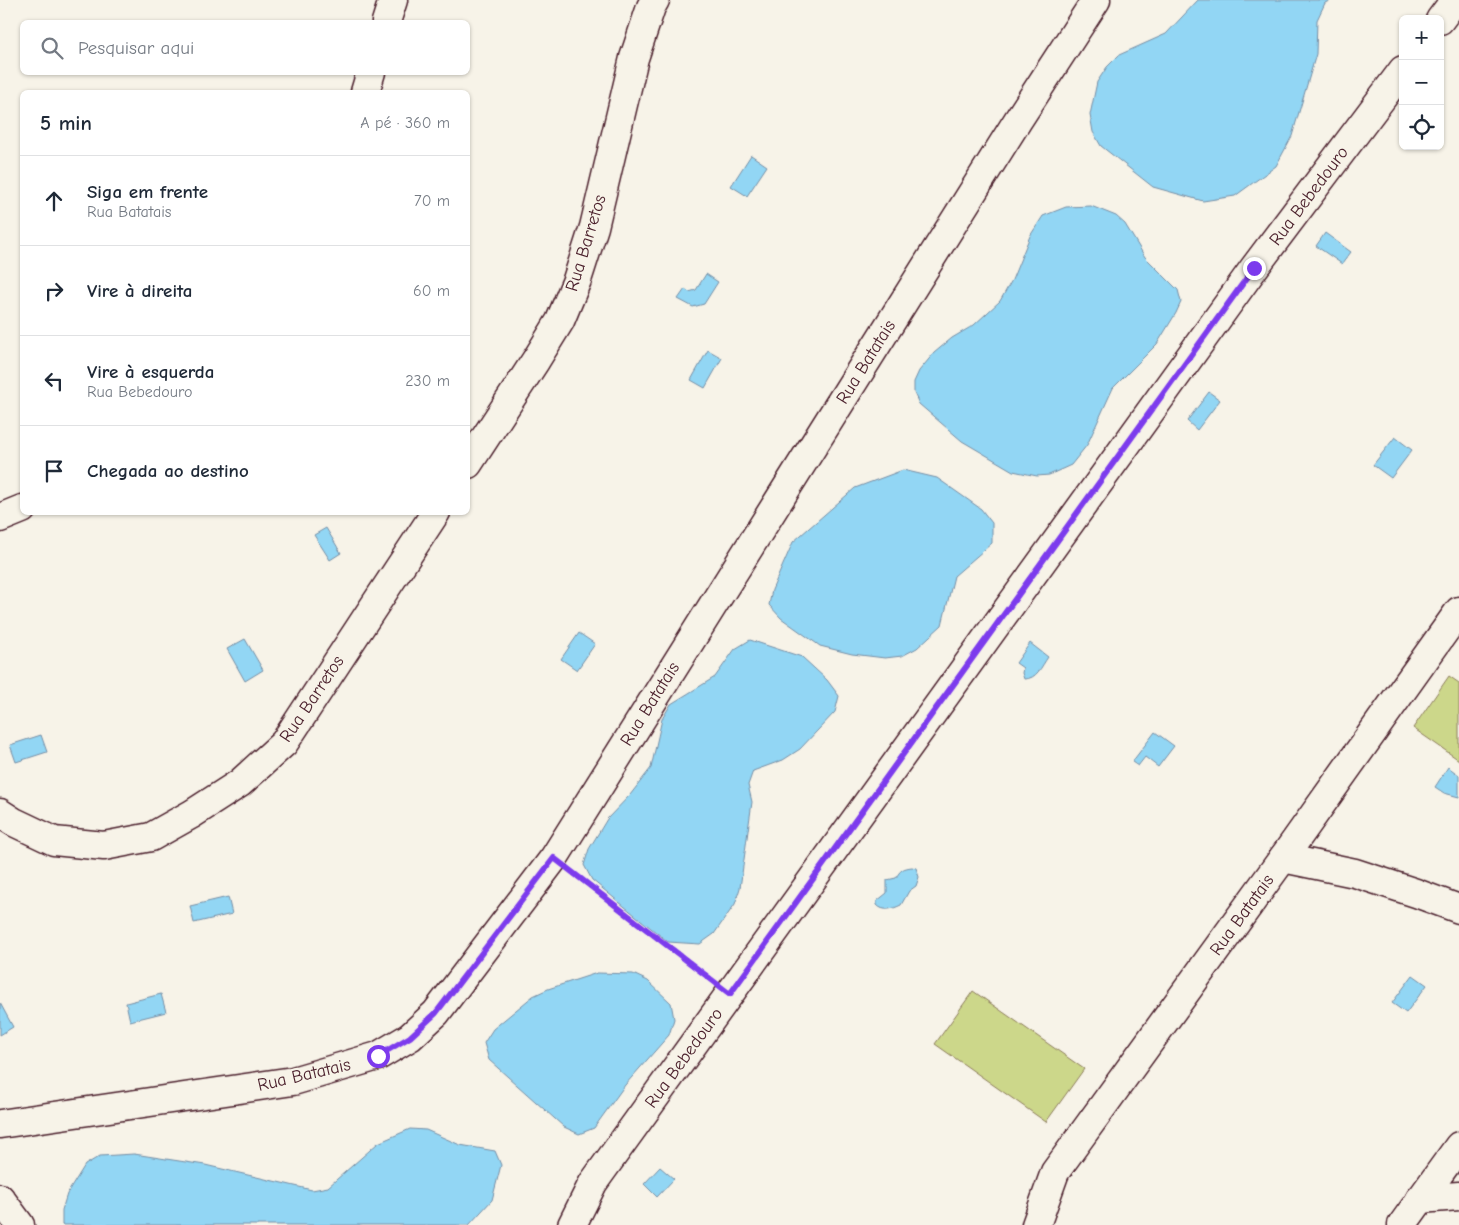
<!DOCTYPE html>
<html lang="pt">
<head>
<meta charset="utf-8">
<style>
	:root { --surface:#fff; --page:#f2f2f3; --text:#1f2937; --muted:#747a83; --line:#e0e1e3 }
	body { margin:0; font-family:"Comic Neue",sans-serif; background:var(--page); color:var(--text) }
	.controls { position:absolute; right:15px; top:15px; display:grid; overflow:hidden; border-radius:8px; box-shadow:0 1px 4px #0004 }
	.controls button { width:45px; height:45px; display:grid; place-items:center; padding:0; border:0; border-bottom:1px solid var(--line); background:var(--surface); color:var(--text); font:25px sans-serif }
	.stop { position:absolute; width:15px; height:15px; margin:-11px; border:4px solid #7c3aed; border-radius:50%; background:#fff }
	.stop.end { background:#7c3aed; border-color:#fff; box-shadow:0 1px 5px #0008 }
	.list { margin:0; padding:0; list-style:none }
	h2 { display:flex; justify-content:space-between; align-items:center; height:65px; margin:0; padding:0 20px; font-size:21px }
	h2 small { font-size:16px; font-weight:400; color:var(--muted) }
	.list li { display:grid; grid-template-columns:32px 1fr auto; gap:15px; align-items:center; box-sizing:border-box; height:90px; padding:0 20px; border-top:1px solid var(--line) }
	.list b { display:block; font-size:19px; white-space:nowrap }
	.list p { margin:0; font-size:16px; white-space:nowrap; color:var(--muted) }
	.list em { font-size:16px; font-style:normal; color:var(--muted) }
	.icon { flex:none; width:28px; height:28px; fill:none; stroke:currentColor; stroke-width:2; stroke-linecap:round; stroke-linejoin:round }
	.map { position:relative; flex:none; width:1459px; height:1225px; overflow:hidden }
	.search { position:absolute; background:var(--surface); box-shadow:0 1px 4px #0004; left:20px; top:20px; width:450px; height:55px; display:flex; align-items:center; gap:12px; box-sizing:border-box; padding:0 18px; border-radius:8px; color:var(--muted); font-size:19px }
	.panel { position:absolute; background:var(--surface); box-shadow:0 1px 4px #0004; left:20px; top:90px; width:450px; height:425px; border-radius:8px }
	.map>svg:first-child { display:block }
</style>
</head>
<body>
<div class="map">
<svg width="1459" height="1225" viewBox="0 0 1459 1225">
	<rect width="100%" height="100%" fill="#f7f3e8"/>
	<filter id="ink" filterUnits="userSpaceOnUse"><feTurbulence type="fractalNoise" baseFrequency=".02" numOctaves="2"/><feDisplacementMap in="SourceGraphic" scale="10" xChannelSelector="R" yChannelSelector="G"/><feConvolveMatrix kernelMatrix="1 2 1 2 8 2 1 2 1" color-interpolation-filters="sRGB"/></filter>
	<g filter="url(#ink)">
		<g fill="#ccd78a" stroke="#8b7b5a">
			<polygon points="1449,676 1459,683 1459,760 1413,728"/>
			<polygon points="973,991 1084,1069 1046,1122 935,1044"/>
		</g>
		<g fill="#92d6f4" stroke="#758da4">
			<polygon points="1198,0 1331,0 1325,3 1317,20 1316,54 1292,136 1276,166 1235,196 1203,201 1153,187 1101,146 1093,132 1090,115 1097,82 1107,67 1119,55 1166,34"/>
			<polygon points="751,155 767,166 747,196 731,186"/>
			<polygon points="1091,206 1116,216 1125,224 1145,257 1178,290 1181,302 1176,313 1157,344 1113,388 1087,445 1071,465 1049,475 1037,476 1013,471 962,441 919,404 914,393 914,382 919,371 934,353 952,338 974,325 1000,301 1012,280 1030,236 1043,216 1066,207"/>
			<polygon points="1325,233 1351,252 1342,264 1316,246"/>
			<polygon points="706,274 718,282 704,304 693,307 678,299 685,289 689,292 696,290"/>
			<polygon points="708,350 722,358 705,388 691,380"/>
			<polygon points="1209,392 1220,400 1197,430 1187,421"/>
			<polygon points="1395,437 1412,450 1391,478 1373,465"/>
			<polygon points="903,470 937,478 981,509 992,523 992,543 954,576 942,625 917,648 902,656 885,658 852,654 820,646 781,618 769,605 772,590 793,542 855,488"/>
			<polygon points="326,528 341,553 330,560 314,535"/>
			<polygon points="579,633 595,644 577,670 561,659"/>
			<polygon points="245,639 263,670 245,681 227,649"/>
			<polygon points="750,640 802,657 827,680 839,696 835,712 800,749 783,760 753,771 748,785 752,802 740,888 735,904 714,934 700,944 668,942 592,880 584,865 589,849 607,819 630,795 651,768 662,719 671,704 715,677 735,649"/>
			<path d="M1030,643L1048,657C1041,667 1037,679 1024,679L1022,673L1023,668L1016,663Z"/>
			<polygon points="1155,732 1174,746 1158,767 1145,757 1138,766 1132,762"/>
			<polygon points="41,735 47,752 16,762 10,745"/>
			<polygon points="1448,767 1459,775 1459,797 1444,793 1435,787"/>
			<path d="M912,867L916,868L919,877L916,886L909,891L901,905C893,909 883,912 877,905V901L887,893V880L896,878C900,870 903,868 912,867Z"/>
			<polygon points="228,897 232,914 194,923 190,906"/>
			<polygon points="597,973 633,974 648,981 671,1003 674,1019 669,1035 625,1085 594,1128 579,1134 564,1127 489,1060 484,1043 493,1029 533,996 548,989"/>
			<polygon points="1413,975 1427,985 1406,1013 1392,1003"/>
			<polygon points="161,994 166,1012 130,1021 126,1003"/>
			<polygon points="0,1003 13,1027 0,1035"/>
			<polygon points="410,1129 426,1130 460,1145 495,1151 501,1165 492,1200 469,1225 62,1225 62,1210 67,1194 85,1165 100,1156 134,1154 205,1165 312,1190 328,1187 378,1143"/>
			<polygon points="660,1167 674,1179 657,1197 644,1184"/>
		</g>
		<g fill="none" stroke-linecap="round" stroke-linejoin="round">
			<g stroke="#4a1f2b" stroke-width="31">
				<g id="minor">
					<polyline points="1440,20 1455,0"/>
					<polyline points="386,22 393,0"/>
					<polyline points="365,92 371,72"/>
					<polyline points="468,464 536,360 560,321 577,280 594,227 634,58 651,7 655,0"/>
					<polyline points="0,518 22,509"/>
					<polyline points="0,813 14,822 54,841 104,846 151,837 192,814 240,783 284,743 436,512"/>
					<polyline points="1283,858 1355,873 1416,893 1459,909"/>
					<polyline points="0,1124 293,1081 378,1056 410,1037 436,1013 554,858 1018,120 1096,0"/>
					<polyline points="0,1198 20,1225"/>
					<polyline points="1420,1199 1459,1196"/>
					<polyline points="572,1225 593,1183 1254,268 1403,70"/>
					<polyline points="1036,1225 1055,1172 1071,1150 1283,858 1459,611"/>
					<polyline points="1402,1225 1459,1146"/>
				</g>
			</g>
			<polyline stroke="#4a1f2b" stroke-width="3" stroke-dasharray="1 4" stroke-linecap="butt" points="574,874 710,978"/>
			<use href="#minor" stroke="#f7f3e8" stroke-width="28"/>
		</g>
	</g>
	<g fill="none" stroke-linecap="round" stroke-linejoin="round" filter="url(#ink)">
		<polyline stroke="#7c3aed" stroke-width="6" points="378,1056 410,1037 436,1013 554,858 730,994 1254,268"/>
	</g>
	<g text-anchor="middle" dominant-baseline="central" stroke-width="4" stroke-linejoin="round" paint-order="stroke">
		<g font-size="18" fill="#4a1f2b" stroke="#f7f3e8">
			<text transform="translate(1309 196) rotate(-53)">Rua Bebedouro</text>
			<text transform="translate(586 243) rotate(-73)">Rua Barretos</text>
			<text transform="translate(866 362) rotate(-58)">Rua Batatais</text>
			<text transform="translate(312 699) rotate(-56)">Rua Barretos</text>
			<text transform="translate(650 704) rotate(-58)">Rua Batatais</text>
			<text transform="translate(1242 915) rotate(-54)">Rua Batatais</text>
			<text transform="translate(684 1058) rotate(-54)">Rua Bebedouro</text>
			<text transform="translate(304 1075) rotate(-13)">Rua Batatais</text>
		</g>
	</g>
</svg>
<div class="controls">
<button>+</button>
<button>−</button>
<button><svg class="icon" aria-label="locate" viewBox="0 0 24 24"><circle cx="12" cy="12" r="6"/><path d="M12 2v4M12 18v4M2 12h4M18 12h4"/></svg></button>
</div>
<div class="stop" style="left:378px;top:1056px"></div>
<div class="stop end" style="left:1254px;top:268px"></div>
<div class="search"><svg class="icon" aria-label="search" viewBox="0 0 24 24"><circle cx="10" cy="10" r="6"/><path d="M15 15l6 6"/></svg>Pesquisar aqui</div>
<section class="panel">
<h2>5 min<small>A pé · 360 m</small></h2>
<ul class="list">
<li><svg class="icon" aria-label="ahead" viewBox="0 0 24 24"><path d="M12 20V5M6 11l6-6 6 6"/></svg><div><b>Siga em frente</b><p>Rua Batatais</p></div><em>70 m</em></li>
<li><svg class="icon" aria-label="right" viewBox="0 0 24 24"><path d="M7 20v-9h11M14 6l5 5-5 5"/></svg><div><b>Vire à direita</b></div><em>60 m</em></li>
<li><svg class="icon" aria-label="left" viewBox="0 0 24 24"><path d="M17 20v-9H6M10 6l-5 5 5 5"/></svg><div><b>Vire à esquerda</b><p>Rua Bebedouro</p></div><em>230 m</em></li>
<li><svg class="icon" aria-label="arrive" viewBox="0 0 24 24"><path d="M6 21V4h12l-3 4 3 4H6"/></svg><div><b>Chegada ao destino</b></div></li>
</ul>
</section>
</div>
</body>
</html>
